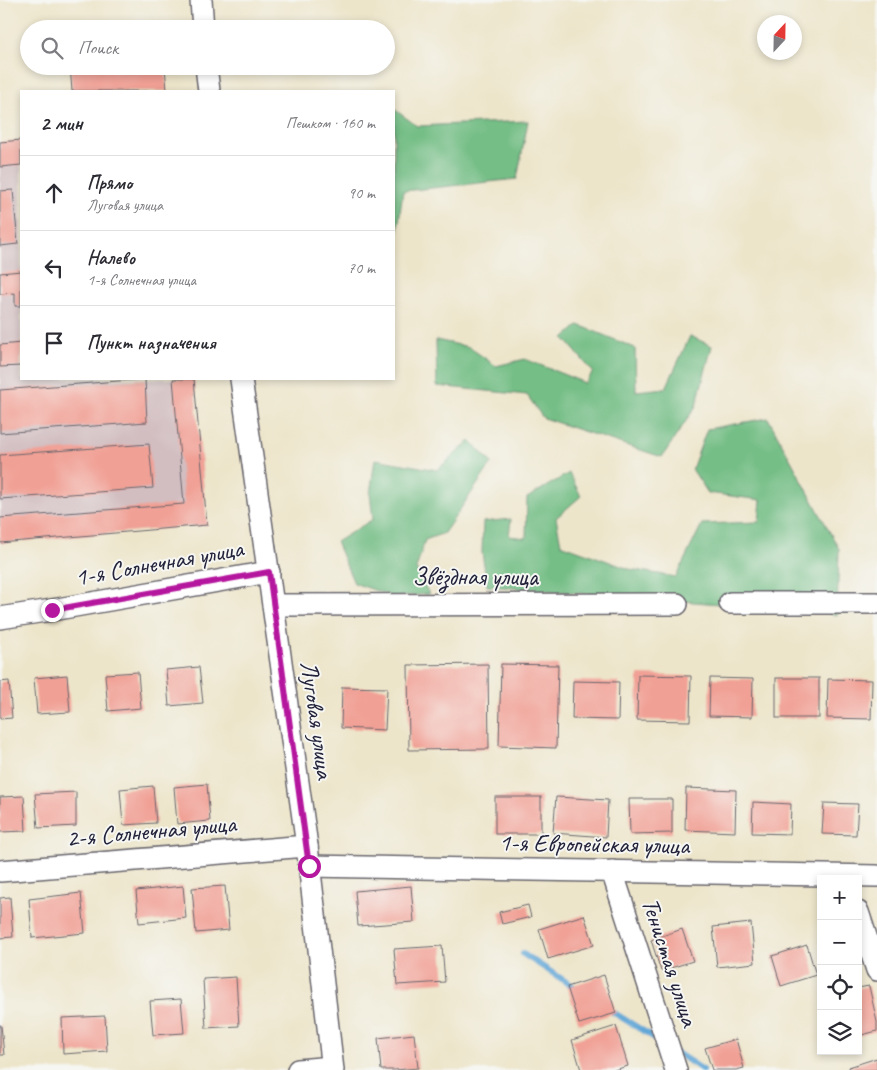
<!DOCTYPE html>
<html lang="ru">
<head>
<meta charset="utf-8">
<style>
	:root { --surface:#fff; --page:#f7f7f7; --text:#2b2b33; --muted:#7c7c81; --line:#e1e1e2 }
	body { margin:0; font-family:Caveat,sans-serif; background:var(--page); color:var(--text) }
	.controls { position:absolute; right:15px; bottom:15px; display:grid; overflow:hidden; border-radius:0px; box-shadow:0 2px 8px #0003 }
	.controls button { width:45px; height:45px; display:grid; place-items:center; padding:0; border:0; border-bottom:1px solid var(--line); background:var(--surface); color:var(--text); font:25px sans-serif }
	.compass { position:absolute; left:757px; top:15px; width:45px; height:45px; border-radius:50%; background:var(--surface); box-shadow:0 2px 8px #0003; rotate:22deg }
	.stop { position:absolute; width:15px; height:15px; margin:-11px; border:4px solid #b5179e; border-radius:50%; background:#fff }
	.stop.end { background:#b5179e; border-color:#fff; box-shadow:0 1px 5px #0008 }
	.list { margin:0; padding:0; list-style:none }
	h2 { display:flex; justify-content:space-between; align-items:center; height:65px; margin:0; padding:0 20px; font-size:21px }
	h2 small { font-size:16px; font-weight:400; color:var(--muted) }
	.list li { display:grid; grid-template-columns:32px 1fr auto; gap:15px; align-items:center; box-sizing:border-box; height:75px; padding:0 20px; border-top:1px solid var(--line) }
	.list b { display:block; font-size:19px; white-space:nowrap }
	.list p { margin:0; font-size:16px; white-space:nowrap; color:var(--muted) }
	.list em { font-size:16px; font-style:normal; color:var(--muted) }
	.icon { flex:none; width:28px; height:28px; fill:none; stroke:currentColor; stroke-width:2; stroke-linecap:round; stroke-linejoin:round }
	.map { position:relative; flex:none; width:877px; height:1070px; overflow:hidden }
	.search { position:absolute; background:var(--surface); box-shadow:0 2px 8px #0003; left:20px; top:20px; width:375px; height:55px; display:flex; align-items:center; gap:12px; box-sizing:border-box; padding:0 18px; border-radius:28px; color:var(--muted); font-size:19px }
	.panel { position:absolute; background:var(--surface); box-shadow:0 2px 8px #0003; left:20px; top:90px; width:375px; height:290px; border-radius:0px }
	.map>svg:first-child { display:block }
</style>
</head>
<body>
<div class="map">
<svg width="877" height="1070" viewBox="0 0 877 1070">
	<rect width="100%" height="100%" fill="#f6f6f2"/>
	<filter id="ink" filterUnits="userSpaceOnUse"><feTurbulence type="fractalNoise" baseFrequency=".02" numOctaves="2"/><feDisplacementMap in="SourceGraphic" scale="10" xChannelSelector="R" yChannelSelector="G"/><feConvolveMatrix kernelMatrix="1 2 1 2 8 2 1 2 1" color-interpolation-filters="sRGB"/></filter>
	<filter id="wash" filterUnits="userSpaceOnUse"><feTurbulence type="fractalNoise" baseFrequency=".0096" numOctaves="4" result="noise"/><feDisplacementMap in="SourceGraphic" scale="20" xChannelSelector="R" yChannelSelector="G"/><feGaussianBlur stdDeviation="1.12" result="paint"/><feColorMatrix in="noise" values="0 0 0 0 0 0 0 0 0 0 0 0 0 0 0 0 0 1.4 0 .05"/><feComposite in="paint" operator="in"/></filter>
	<g filter="url(#wash)">
		<rect width="100%" height="100%" fill="#ede5ca"/>
		<polygon fill="#d2bec1" points="21,140 21,379 194,379 207,525 0,543 0,142"/>
		<g fill="#74be86" stroke="#4b7060">
			<polygon points="394,109 417,126 528,121 517,179 403,191 394,258"/>
			<polygon points="579,325 635,348 636,391 666,388 690,336 712,346 696,406 662,457 543,418 527,395 437,386 436,340 469,347 496,366 525,359 585,383 593,372 564,338"/>
			<polygon points="768,418 839,549 837,615 812,609 733,605 487,586 482,552 483,522 511,519 509,536 526,538 527,498 569,473 581,496 556,518 561,544 629,569 676,577 702,524 759,522 761,500 708,493 692,469 707,429"/>
			<polygon points="470,441 492,463 444,533 425,540 416,569 429,594 394,597 354,583 336,542 373,519 370,494 375,459 437,470"/>
		</g>
		<g fill="none" stroke-linecap="round" stroke-linejoin="round">
			<g stroke="#62a7d7" stroke-width="6">
				<polyline points="523,954 579,990"/>
				<polyline points="608,1009 661,1042"/>
				<polyline points="677,1053 703,1070"/>
			</g>
		</g>
		<g id="blocks">
			<g fill="#f1a095">
				<polygon points="70,66 165,66 167,91 72,91"/>
				<polygon points="21,140 21,165 0,167 0,142"/>
				<polygon points="13,190 18,244 0,246 0,191"/>
				<polygon points="21,271 21,306 15,306 15,293 0,294 0,273"/>
				<polygon points="21,343 21,366 0,367 0,345"/>
				<polygon points="145,379 147,422 0,433 0,390"/>
				<polygon points="173,379 194,379 207,525 0,543 0,518 184,504"/>
				<polygon points="149,444 153,488 0,499 0,455"/>
				<polygon points="488,664 489,749 409,750 408,665"/>
				<polygon points="501,664 558,665 556,748 499,746"/>
				<polygon points="199,667 203,703 169,706 166,670"/>
				<polygon points="138,672 141,708 108,711 105,674"/>
				<polygon points="67,675 70,712 37,714 34,678"/>
				<polygon points="638,675 691,676 690,721 637,720"/>
				<polygon points="710,678 753,679 752,717 709,716"/>
				<rect x="776" y="678" width="43" height="40"/>
				<polygon points="828,679 872,680 871,719 827,718"/>
				<polygon points="9,681 12,718 0,719 0,682"/>
				<polygon points="573,681 619,682 618,720 572,719"/>
				<polygon points="342,687 387,688 385,730 341,728"/>
				<polygon points="207,784 210,821 177,824 174,787"/>
				<polygon points="153,786 156,823 123,825 120,789"/>
				<polygon points="686,788 736,790 735,832 685,830"/>
				<polygon points="76,792 76,826 38,828 35,794"/>
				<polygon points="24,796 26,831 0,832 0,797"/>
				<rect x="495" y="797" width="46" height="37"/>
				<polygon points="556,797 608,800 606,837 553,833"/>
				<polygon points="629,799 672,799 672,833 630,834"/>
				<polygon points="753,802 791,804 790,834 752,833"/>
				<polygon points="824,803 858,804 856,835 822,834"/>
				<polygon points="183,886 186,918 139,923 136,891"/>
				<polygon points="225,886 229,930 196,933 192,888"/>
				<polygon points="411,886 414,922 358,926 355,891"/>
				<polygon points="81,893 85,933 32,938 29,899"/>
				<polygon points="10,897 13,937 0,938 0,898"/>
				<polygon points="528,905 531,917 502,924 499,912"/>
				<polygon points="584,915 594,945 548,959 539,929"/>
				<polygon points="751,923 755,963 717,967 713,927"/>
				<polygon points="682,929 693,961 661,971 651,940"/>
				<polygon points="807,945 816,975 781,986 772,956"/>
				<polygon points="442,946 445,982 397,985 394,949"/>
				<polygon points="604,975 616,1013 579,1024 567,987"/>
				<polygon points="236,977 239,1026 206,1028 203,979"/>
				<polygon points="869,986 877,1022 877,1031 858,1036 858,988"/>
				<polygon points="181,999 184,1033 153,1035 150,1001"/>
				<polygon points="105,1016 107,1051 63,1054 62,1018"/>
				<polygon points="0,1025 1,1025 4,1055 0,1055"/>
				<polygon points="616,1026 628,1066 614,1070 581,1070 572,1040"/>
				<polygon points="414,1034 418,1068 395,1070 381,1070 378,1038"/>
				<polygon points="736,1039 744,1068 736,1070 712,1070 705,1048"/>
				<polygon points="877,1058 877,1070 850,1070 849,1067"/>
			</g>
		</g>
	</g>
	<g filter="url(#ink)">
		<use href="#blocks" fill-opacity="0" stroke="#69666d" stroke-width="1"/>
		<g fill="none" stroke-linecap="round" stroke-linejoin="round">
			<g stroke="#69666d" stroke-width="24">
				<g id="street">
					<polyline points="201,0 203,29"/>
					<polyline points="206,66 209,91"/>
					<polyline points="241,379 307,846 333,1070"/>
					<polyline points="730,603 877,603"/>
					<polyline points="274,605 677,604"/>
					<polyline points="0,618 52,610 269,572"/>
					<polyline points="309,866 877,876"/>
					<polyline points="0,871 307,846"/>
					<polyline points="612,871 676,1070"/>
					<polyline points="858,912 877,970"/>
					<polyline points="298,1070 332,1067"/>
				</g>
			</g>
			<use href="#street" stroke="#fff" stroke-width="21"/>
		</g>
	</g>
	<g fill="none" stroke-linecap="round" stroke-linejoin="round" filter="url(#ink)">
		<polyline stroke="#b5179e" stroke-width="6" points="52,610 269,572 309,866"/>
	</g>
	<g text-anchor="middle" dominant-baseline="central" stroke-width="4" stroke-linejoin="round" paint-order="stroke">
		<g font-size="25" fill="#22223b" stroke="#f6f6f2">
			<text transform="translate(159 563) rotate(-10)">1-я Солнечная улица</text>
			<text x="475" y="577">Звёздная улица</text>
			<text transform="translate(317 720) rotate(82)">Луговая улица</text>
			<text transform="translate(151 831) rotate(-5)">2-я Солнечная улица</text>
			<text transform="translate(594 844) rotate(1)">1-я Европейская улица</text>
			<text transform="translate(670 962) rotate(72)">Тенистая улица</text>
		</g>
	</g>
</svg>
<div class="controls">
<button>+</button>
<button>−</button>
<button><svg class="icon" aria-label="locate" viewBox="0 0 24 24"><circle cx="12" cy="12" r="6"/><path d="M12 2v4M12 18v4M2 12h4M18 12h4"/></svg></button>
<button><svg class="icon" aria-label="layers" viewBox="0 0 24 24"><path d="M12 4l9 5-9 5-9-5zM3 14l9 5 9-5"/></svg></button>
</div>
<svg class="compass" viewBox="-18 -18 36 36"><path d="M0-13l5 13h-10z" fill="#e53935"/><path d="M0 13l5-13h-10z" fill="#7c7c81"/></svg>
<div class="stop" style="left:309px;top:866px"></div>
<div class="stop end" style="left:52px;top:610px"></div>
<div class="search"><svg class="icon" aria-label="search" viewBox="0 0 24 24"><circle cx="10" cy="10" r="6"/><path d="M15 15l6 6"/></svg>Поиск</div>
<section class="panel">
<h2>2 мин<small>Пешком · 160 m</small></h2>
<ul class="list">
<li><svg class="icon" aria-label="ahead" viewBox="0 0 24 24"><path d="M12 20V5M6 11l6-6 6 6"/></svg><div><b>Прямо</b><p>Луговая улица</p></div><em>90 m</em></li>
<li><svg class="icon" aria-label="left" viewBox="0 0 24 24"><path d="M17 20v-9H6M10 6l-5 5 5 5"/></svg><div><b>Налево</b><p>1-я Солнечная улица</p></div><em>70 m</em></li>
<li><svg class="icon" aria-label="arrive" viewBox="0 0 24 24"><path d="M6 21V4h12l-3 4 3 4H6"/></svg><div><b>Пункт назначения</b></div></li>
</ul>
</section>
</div>
</body>
</html>
